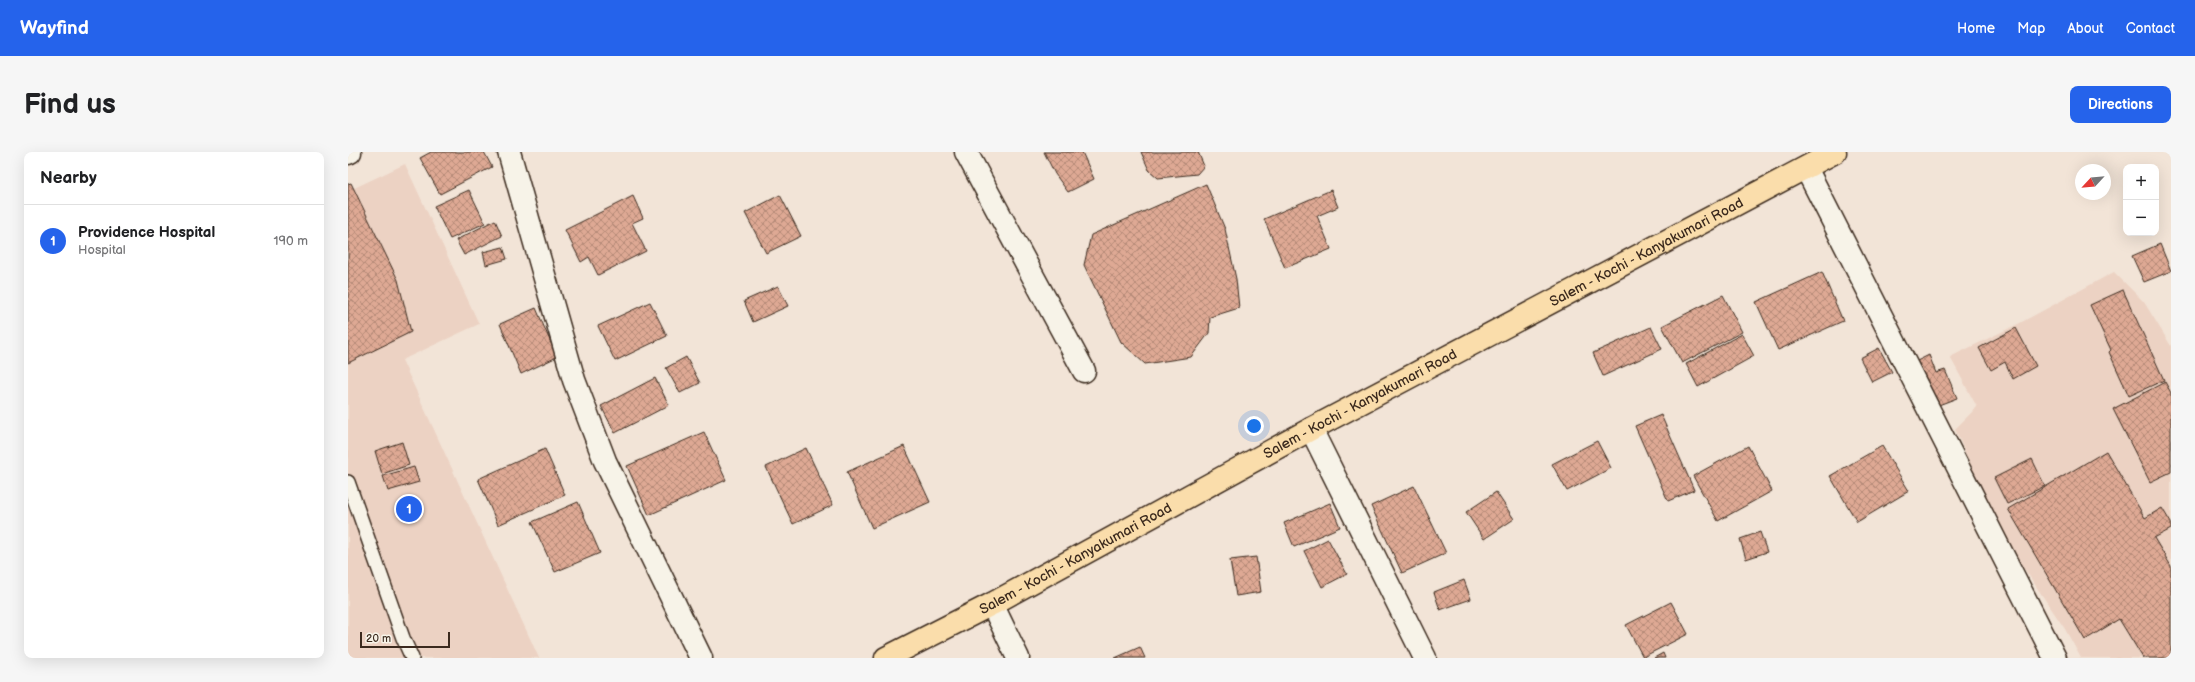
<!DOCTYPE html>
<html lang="en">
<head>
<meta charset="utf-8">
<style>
	:root { --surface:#fff; --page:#f6f6f6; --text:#202124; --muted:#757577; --line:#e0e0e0; --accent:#2563eb }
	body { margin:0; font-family:"Balsamiq Sans",sans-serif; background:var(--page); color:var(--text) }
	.controls { position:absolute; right:12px; top:12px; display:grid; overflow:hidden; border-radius:8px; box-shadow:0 4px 16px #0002 }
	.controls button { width:36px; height:36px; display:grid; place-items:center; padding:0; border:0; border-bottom:1px solid var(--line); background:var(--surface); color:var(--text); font:20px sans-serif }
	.compass { position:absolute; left:1727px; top:12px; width:36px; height:36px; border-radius:50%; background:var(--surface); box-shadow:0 4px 16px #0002; rotate:244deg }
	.scale { position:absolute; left:12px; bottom:10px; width:90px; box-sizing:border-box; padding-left:4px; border:2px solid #3b2a1e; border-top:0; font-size:11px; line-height:14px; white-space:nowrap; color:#3b2a1e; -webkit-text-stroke:3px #f7f3e8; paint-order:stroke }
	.you { position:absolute; left:906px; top:274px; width:14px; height:14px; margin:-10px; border:3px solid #fff; border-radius:50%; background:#1a73e8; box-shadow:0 0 0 6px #1a73e833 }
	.badge { display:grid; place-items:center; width:26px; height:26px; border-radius:50%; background:var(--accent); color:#fff; font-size:13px; font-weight:700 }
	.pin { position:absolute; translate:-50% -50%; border:2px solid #fff; box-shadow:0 1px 4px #0006 }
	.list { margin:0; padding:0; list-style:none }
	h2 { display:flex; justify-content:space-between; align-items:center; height:52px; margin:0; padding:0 16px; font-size:17px }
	h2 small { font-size:13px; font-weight:400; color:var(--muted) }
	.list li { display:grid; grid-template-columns:26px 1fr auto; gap:12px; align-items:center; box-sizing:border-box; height:72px; padding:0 16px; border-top:1px solid var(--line) }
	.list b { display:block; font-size:15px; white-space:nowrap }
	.list p { margin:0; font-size:13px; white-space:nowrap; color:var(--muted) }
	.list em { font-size:13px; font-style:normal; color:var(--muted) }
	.map { position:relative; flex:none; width:1823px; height:506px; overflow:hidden; border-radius:8px }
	header { display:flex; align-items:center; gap:24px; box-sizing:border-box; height:56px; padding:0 20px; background:var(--accent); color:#fff }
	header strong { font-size:19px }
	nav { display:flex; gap:22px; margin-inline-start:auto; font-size:14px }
	.intro { display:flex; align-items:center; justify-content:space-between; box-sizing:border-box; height:96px; padding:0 24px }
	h1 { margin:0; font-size:28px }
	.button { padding:10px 18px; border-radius:8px; background:var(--accent); color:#fff; font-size:14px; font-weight:700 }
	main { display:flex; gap:24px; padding:0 24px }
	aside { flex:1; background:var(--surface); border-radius:8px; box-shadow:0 4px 16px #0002 }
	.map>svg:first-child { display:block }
</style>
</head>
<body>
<header>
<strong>Wayfind</strong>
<nav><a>Home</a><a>Map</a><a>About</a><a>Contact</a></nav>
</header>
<div class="intro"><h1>Find us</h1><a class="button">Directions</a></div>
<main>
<aside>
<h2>Nearby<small></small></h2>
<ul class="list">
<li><span class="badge">1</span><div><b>Providence Hospital</b><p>Hospital</p></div><em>190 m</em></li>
</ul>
</aside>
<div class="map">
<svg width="1823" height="506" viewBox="0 0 1823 506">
	<defs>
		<pattern id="building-cross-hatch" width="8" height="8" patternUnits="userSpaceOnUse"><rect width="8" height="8" fill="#dea994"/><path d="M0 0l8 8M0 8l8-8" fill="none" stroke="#b58a78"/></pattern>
	</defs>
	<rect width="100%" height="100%" fill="#f2e4d7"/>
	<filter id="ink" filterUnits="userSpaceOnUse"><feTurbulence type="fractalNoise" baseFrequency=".025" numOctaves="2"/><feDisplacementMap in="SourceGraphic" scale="8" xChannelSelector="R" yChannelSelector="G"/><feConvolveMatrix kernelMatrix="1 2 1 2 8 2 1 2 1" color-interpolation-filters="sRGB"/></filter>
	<g filter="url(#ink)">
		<g fill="#ecd2c3">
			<polygon points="57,12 131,172 54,208 191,506 0,506 0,39"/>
			<polygon points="1766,120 1796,150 1823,194 1823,506 1733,506 1717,477 1652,381 1607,277 1629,255 1602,205 1670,172"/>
		</g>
		<g fill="url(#building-cross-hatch)" stroke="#3b2a1e">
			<polygon points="83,0 136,0 144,15 92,42 72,6"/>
			<polygon points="696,0 734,0 746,27 720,40 707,22"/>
			<polygon points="793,0 850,0 856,14 849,22 810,26 801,18"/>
			<polygon points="3,31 50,128 63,180 0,211 0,32"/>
			<polygon points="858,32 877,77 888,127 891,156 862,165 861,181 843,205 797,212 773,190 736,113 743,83"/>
			<polygon points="121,38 137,71 102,87 86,54"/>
			<polygon points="983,38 990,55 969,64 983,97 937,116 916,67"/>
			<polygon points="432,43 453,84 418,101 397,61"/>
			<polygon points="285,44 295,66 284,71 298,99 250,123 241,105 233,110 217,78"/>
			<polygon points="147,68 154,84 116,103 108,88"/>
			<polygon points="1812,92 1823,119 1796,130 1784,104"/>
			<polygon points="155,95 159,107 138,113 135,100"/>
			<polygon points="1474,120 1495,169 1430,198 1408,150"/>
			<polygon points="430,134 440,154 405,170 396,149"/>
			<polygon points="1775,138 1816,228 1781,244 1761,200 1763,198 1742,153"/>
			<polygon points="1375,143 1394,180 1334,211 1314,174"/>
			<polygon points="302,150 319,184 267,209 250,174"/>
			<polygon points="188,156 209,205 173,222 152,172"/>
			<polygon points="1303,175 1314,197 1255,224 1245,201"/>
			<polygon points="1668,176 1688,214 1665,227 1657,210 1643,218 1631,196"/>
			<polygon points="1394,182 1406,204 1350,235 1338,212"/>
			<polygon points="1531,196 1544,220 1524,230 1512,206"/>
			<polygon points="1581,203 1588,221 1597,218 1609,246 1588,254 1569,209"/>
			<polygon points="338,205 352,231 332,241 318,216"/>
			<polygon points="307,226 321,253 267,281 253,254"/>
			<polygon points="1817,230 1823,241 1823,320 1802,330 1765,257"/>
			<polygon points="1313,263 1346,338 1320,349 1287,274"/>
			<polygon points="356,280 378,328 301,363 279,314"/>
			<polygon points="1249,289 1263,316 1219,339 1204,312"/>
			<polygon points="54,290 61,313 34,322 27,299"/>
			<polygon points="556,294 582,350 524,376 499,320"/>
			<polygon points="1400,294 1424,339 1370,369 1345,324"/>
			<polygon points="1534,294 1561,339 1509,370 1482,324"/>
			<polygon points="458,296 485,353 445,372 418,315"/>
			<polygon points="197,297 217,343 150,373 130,327"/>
			<polygon points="1758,299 1797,366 1814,356 1823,371 1823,377 1806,386 1823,414 1823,506 1795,506 1771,467 1737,488 1660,357"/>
			<polygon points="1684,307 1697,334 1659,352 1646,326"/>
			<polygon points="66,315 71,330 40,339 35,324"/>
			<polygon points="1066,334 1098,401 1054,421 1023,354"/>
			<polygon points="1148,340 1166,367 1136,387 1118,360"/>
			<polygon points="230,350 252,401 207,420 184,370"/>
			<polygon points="982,351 992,375 946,395 936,371"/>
			<polygon points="1412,380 1419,400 1398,407 1392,387"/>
			<polygon points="980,387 999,422 974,435 956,399"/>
			<polygon points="908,405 913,440 888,444 882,408"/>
			<polygon points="1116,428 1123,447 1092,458 1086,440"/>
			<polygon points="1323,450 1340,482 1295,505 1278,473"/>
			<polygon points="792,495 797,506 767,506"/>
			<polygon points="1315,501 1317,506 1306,506"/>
		</g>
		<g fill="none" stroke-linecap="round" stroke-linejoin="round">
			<g stroke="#3b2a1e" stroke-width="16">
				<polyline id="service" points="0,330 55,486 64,506"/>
			</g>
			<g stroke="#3b2a1e" stroke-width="25">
				<g id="minor">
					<polyline points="161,0 226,228 257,309 353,506"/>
					<polyline points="618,0 736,219"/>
					<polyline points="0,1 2,0"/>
					<polyline points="1458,16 1707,506"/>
					<polyline points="963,277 1077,506"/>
					<polyline points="644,452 670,506"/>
				</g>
			</g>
			<g stroke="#3b2a1e" stroke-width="25">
				<g id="trunk">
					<path id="s1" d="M538,506L644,452L963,277L1487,0"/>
				</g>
			</g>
			<use href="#service" stroke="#f7f3e8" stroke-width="13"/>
			<use href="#minor" stroke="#f7f3e8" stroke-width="22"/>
			<use href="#trunk" stroke="#faddab" stroke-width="22"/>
		</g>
	</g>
	<g text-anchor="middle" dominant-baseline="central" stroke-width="3.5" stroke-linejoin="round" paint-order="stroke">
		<g font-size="14" fill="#3b2a1e" stroke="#f7f3e8">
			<text stroke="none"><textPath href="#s1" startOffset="862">Salem - Kochi - Kanyakumari Road</textPath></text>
			<text stroke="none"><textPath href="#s1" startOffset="538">Salem - Kochi - Kanyakumari Road</textPath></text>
			<text stroke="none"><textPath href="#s1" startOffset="214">Salem - Kochi - Kanyakumari Road</textPath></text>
		</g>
	</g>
</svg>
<div class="controls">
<button>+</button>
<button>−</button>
</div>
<svg class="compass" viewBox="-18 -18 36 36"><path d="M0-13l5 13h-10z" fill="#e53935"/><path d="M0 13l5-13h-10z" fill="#757577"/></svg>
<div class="scale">20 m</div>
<div class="you"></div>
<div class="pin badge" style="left:61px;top:357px">1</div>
</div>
</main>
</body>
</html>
